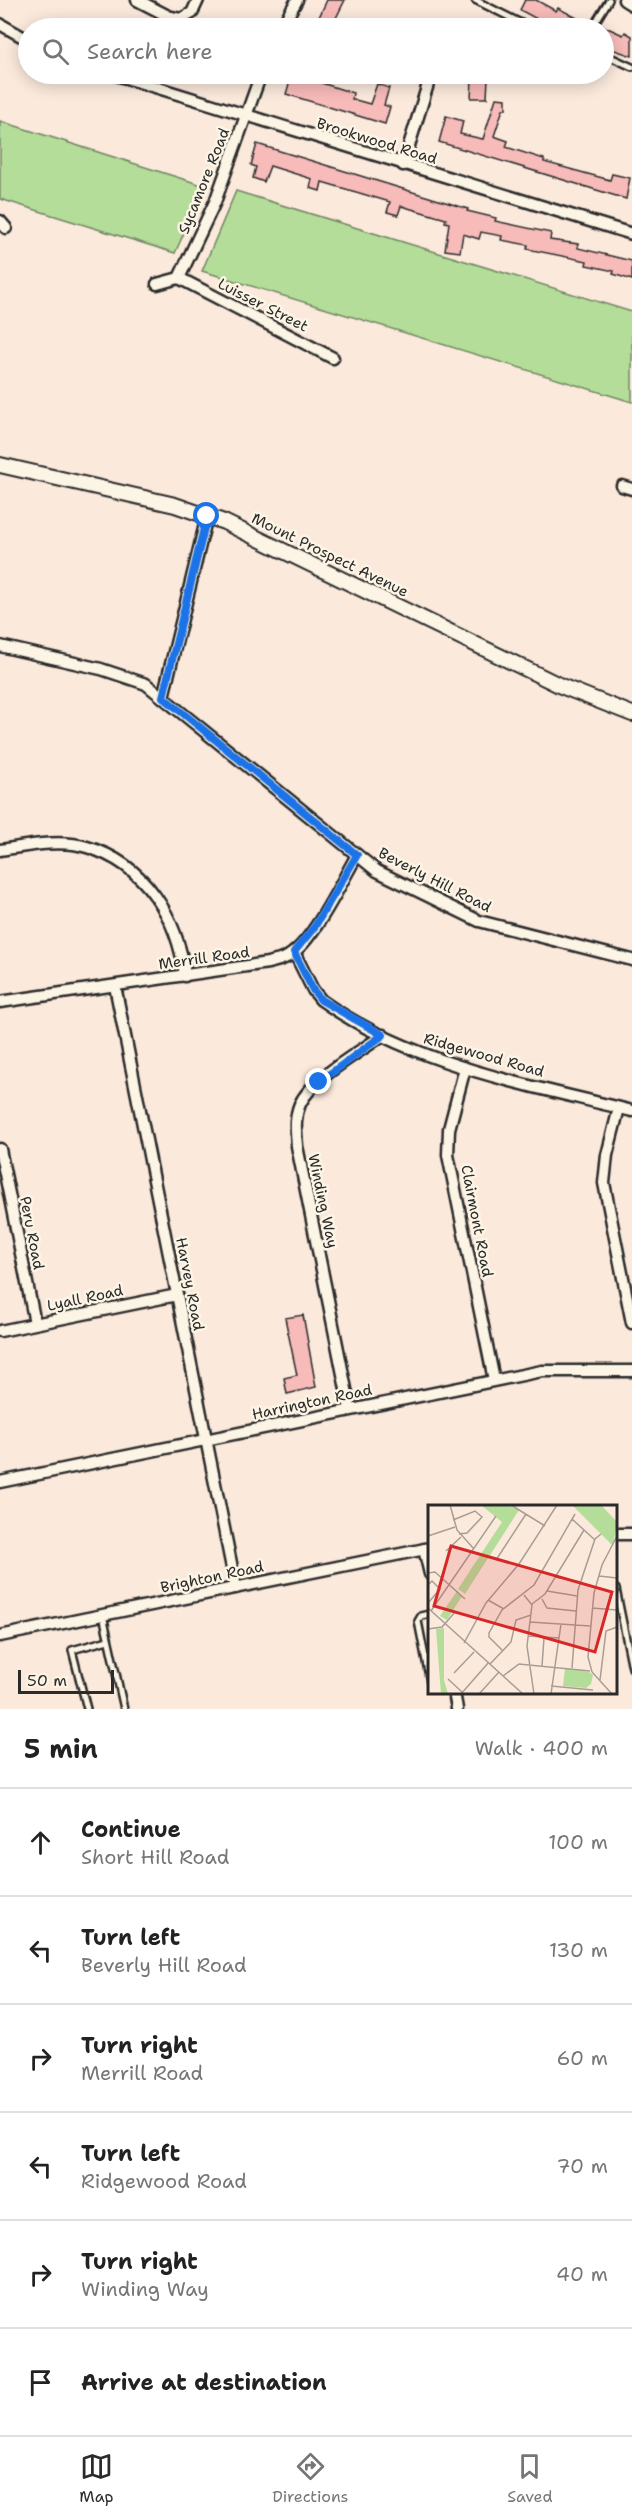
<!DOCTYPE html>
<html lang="en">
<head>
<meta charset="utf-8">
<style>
	:root { --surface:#fff; --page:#f2f2f2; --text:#222; --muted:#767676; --line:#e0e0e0; --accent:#2b2b2b }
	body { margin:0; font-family:"Shantell Sans",sans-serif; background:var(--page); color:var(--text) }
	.scale { position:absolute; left:18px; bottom:15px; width:96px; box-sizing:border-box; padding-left:6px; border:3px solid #2b2b2b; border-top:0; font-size:16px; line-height:21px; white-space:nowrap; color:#2b2b2b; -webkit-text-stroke:4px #fcf5e5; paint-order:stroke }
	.stop { position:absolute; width:18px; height:18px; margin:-14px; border:4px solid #1a73e8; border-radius:50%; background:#fff }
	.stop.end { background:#1a73e8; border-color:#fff; box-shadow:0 2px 6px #0008 }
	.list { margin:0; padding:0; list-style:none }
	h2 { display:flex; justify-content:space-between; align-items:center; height:78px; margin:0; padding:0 24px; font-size:26px }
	h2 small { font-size:20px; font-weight:400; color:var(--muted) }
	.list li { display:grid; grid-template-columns:39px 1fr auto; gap:18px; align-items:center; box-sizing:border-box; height:108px; padding:0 24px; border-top:2px solid var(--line) }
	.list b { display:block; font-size:22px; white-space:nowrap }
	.list p { margin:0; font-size:20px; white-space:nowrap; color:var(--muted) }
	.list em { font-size:20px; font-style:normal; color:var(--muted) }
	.icon { flex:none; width:33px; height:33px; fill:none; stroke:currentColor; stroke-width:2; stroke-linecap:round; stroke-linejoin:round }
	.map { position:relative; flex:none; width:632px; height:1709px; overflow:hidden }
	.search { position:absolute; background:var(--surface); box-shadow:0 3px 15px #0003; left:18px; right:18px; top:18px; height:66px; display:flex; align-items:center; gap:15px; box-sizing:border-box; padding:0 21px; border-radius:33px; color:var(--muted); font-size:22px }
	.sheet { height:726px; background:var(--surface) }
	nav { display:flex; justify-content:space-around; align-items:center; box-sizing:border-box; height:84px; border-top:2px solid var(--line); background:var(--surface); font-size:16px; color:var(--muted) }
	nav a { display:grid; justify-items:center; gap:3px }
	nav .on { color:var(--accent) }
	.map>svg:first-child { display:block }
</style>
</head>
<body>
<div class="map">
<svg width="632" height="1709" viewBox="0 0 632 1709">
	<rect width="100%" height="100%" fill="#fbe9dc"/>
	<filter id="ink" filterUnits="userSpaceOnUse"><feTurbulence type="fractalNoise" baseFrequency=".0167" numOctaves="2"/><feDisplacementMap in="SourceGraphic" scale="12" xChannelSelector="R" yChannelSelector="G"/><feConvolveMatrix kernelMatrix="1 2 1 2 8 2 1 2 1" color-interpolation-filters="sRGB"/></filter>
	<g filter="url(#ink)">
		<g fill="#b4dd99" stroke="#708462" stroke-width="1.5">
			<polygon points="0,121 205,186 175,253 0,199"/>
			<polygon points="236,191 632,312 632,402 202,271"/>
		</g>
		<g fill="#f7bbb9" stroke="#2b2b2b" stroke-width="1.5">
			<polygon points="327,0 345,0 331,28 314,28"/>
			<polygon points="525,0 536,0 556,11 558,8 583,21 579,28 564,28 550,21 548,25 520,10"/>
			<polygon points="603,26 623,35 625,32 632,36 632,56 603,46"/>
			<polygon points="292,74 308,74 306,78 353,93 352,99 370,104 377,84 389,88 384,105 390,107 385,124 286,94"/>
			<polygon points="472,78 488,78 487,98 471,98"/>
			<polygon points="496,98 506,99 506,109 503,109 494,136 508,141 506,147 544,159 544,162 610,180 612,174 630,178 626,199 439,142 446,116 463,121 460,134 483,139"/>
			<polygon points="257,144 468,209 467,211 496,218 495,221 551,233 550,240 578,244 578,248 632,261 632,280 613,274 614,271 586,265 587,261 527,249 528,245 501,240 502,236 481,232 479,239 463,234 460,252 445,250 449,223 445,222 446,219 401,206 398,215 387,212 390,202 322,182 320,191 310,188 312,179 270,166 264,182 253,178 256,167 251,165"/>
			<polygon points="303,1315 316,1387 287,1394 284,1378 297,1375 285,1318"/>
		</g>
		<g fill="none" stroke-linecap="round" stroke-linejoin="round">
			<g stroke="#2b2b2b" stroke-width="10">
				<g id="service">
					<polyline points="475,0 531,28"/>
					<polyline points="592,28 609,0"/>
					<polyline points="604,54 632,67"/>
					<polyline points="616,1589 632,1668"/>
					<polyline points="430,1614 421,1616 418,1621 430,1682"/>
					<polyline points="103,1615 124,1709"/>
					<polyline points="87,1709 72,1650 108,1640"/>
				</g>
			</g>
			<g stroke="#2b2b2b" stroke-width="15">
				<g id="minor">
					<polyline points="137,0 168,16 181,19 192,13 198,0"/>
					<polyline points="624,0 632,5"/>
					<polyline points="0,24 28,40"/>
					<polyline points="281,28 297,0"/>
					<polyline points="113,74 632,234"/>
					<polyline points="403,165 429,81"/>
					<polyline points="0,221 6,228"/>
					<polyline points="179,278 333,358"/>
					<polyline points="157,284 179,278 215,202 261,74"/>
					<polyline points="622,486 632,489"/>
					<polyline points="0,646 101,669 146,684 377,871 479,921 632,960"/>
					<polyline points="163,697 207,516"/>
					<path d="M0,850C27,846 60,839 87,847C146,864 178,919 185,976"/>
					<path d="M294,952L313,990L321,1000C412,1065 526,1084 632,1111"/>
					<polyline points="115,986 236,1588"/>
					<path d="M0,1002L268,963C275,961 284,960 290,955C314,940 342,881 357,855"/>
					<polyline points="465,1068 449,1129 448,1155 494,1380"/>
					<polyline points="619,1108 607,1155 604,1183 632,1323"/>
					<polyline points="0,1149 35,1323"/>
					<polyline points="0,1331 177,1295"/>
					<path d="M350,1409L297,1146C296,1132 294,1118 300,1104C312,1078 360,1052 383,1035"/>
					<polyline points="0,1482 542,1371 632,1371"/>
					<polyline points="616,1534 632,1534"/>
					<polyline points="424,1549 430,1574"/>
					<polyline points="0,1636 430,1548"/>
					<polyline points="454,1692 457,1709"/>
				</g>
			</g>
			<g stroke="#2b2b2b" stroke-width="18">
				<polyline id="tertiary" points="0,465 175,505 224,522 561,686 632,714"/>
			</g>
			<use href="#service" stroke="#fcf5e5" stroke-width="5"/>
			<use href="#minor" stroke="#fcf5e5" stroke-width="10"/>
			<use href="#tertiary" stroke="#fcf5e5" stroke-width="14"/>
		</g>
	</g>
	<g fill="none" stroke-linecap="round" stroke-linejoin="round" filter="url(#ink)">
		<polyline stroke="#1a73e8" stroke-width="8" points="207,516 163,697 357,855 315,926 294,952 313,990 321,1000 383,1035 319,1082"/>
	</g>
	<g text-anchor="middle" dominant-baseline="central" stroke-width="5" stroke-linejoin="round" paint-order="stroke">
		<g font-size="15" fill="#2b2b2b" stroke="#fcf5e5">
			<text transform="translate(377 141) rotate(17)">Brookwood Road</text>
			<text transform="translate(204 181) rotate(-68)">Sycamore Road</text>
			<text transform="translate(263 305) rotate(27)">Luisser Street</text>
			<text transform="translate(330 555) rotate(26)">Mount Prospect Avenue</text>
			<text transform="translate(435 880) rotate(27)">Beverly Hill Road</text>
			<text transform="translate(204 958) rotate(-8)">Merrill Road</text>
			<text transform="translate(484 1055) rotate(16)">Ridgewood Road</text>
			<text transform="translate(323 1201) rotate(78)">Winding Way</text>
			<text transform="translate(477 1221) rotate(79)">Clairmont Road</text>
			<text transform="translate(32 1233) rotate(79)">Peru Road</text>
			<text transform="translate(190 1284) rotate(79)">Harvey Road</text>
			<text transform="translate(85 1298) rotate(-12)">Lyall Road</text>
			<text transform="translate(312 1402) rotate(-12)">Harrington Road</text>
			<text transform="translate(212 1577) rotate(-12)">Brighton Road</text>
		</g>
	</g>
	<g transform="translate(428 1505)">
		<rect width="189" height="189" fill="#fbe9dc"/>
		<path d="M53,0H79L91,5L37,89L30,84L74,17ZM144,0H173L189,17L185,41ZM29,86L34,91L19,115L12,111ZM16,123V175L20,189H13L8,124ZM137,163L161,167L165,170L163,179L158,183L135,181Z" fill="#b4dd99"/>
		<path fill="none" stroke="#a89d95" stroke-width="1.5" d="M22,0L29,25L46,44M83,0L117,21M144,14L167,35M25,15L47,6L54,12L39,28L31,29M0,31L27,22M18,46L33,32M68,55L98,9M0,68L7,67L37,94M171,71L189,73M127,72L153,77M0,80L4,76L12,84L0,98M119,86L149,91M96,90L104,100L99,141L106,189M114,94L119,103L148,106M60,95L76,104M104,99L117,89L156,25M0,103L95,189M164,103L189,105M3,106L68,11M102,117L162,121M0,124L14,122L28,106M100,131L131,133M36,138L58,98L91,59L129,0M75,146L61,132V128L74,105L106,80L147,9M62,159L83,137L88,115L103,110M114,161L116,133M144,163L150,85L167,34L173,29M26,168L46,147M75,171L91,159L162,166M20,174L34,187M172,175L178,126L189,122M123,181L165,185M33,189L61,157M51,189L71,167M123,189L133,119M184,189L164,167L160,152L166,88L174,60L189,31"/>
		<path fill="#d62828" fill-opacity="0.15" stroke="#d62828" stroke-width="3" d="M23,41L184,87L167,147L6,101Z"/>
		<rect width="189" height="189" fill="none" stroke="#2b2b2b" stroke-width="3"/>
	</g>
</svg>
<div class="scale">50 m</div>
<div class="stop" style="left:207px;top:516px"></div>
<div class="stop end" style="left:319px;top:1082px"></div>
<div class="search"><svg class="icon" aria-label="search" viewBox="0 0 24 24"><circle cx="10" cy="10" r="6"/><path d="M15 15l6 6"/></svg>Search here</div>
</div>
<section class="sheet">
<h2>5 min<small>Walk · 400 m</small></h2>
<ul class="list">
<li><svg class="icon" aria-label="ahead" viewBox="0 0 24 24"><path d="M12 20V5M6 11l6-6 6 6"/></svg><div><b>Continue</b><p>Short Hill Road</p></div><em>100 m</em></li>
<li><svg class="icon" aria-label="left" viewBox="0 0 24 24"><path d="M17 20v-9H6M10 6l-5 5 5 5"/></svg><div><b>Turn left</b><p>Beverly Hill Road</p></div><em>130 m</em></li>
<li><svg class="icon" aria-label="right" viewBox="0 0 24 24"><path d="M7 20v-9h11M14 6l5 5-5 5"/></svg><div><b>Turn right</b><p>Merrill Road</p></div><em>60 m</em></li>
<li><svg class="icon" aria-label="left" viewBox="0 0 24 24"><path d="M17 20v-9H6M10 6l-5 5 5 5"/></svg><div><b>Turn left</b><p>Ridgewood Road</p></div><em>70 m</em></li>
<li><svg class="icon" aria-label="right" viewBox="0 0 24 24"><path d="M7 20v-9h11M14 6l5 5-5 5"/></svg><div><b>Turn right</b><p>Winding Way</p></div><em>40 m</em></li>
<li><svg class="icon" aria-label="arrive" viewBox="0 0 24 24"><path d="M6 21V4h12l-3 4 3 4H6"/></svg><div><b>Arrive at destination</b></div></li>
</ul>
</section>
<nav>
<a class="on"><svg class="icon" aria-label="map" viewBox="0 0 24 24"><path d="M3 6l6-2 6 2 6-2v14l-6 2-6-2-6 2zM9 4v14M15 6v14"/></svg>Map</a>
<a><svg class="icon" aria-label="directions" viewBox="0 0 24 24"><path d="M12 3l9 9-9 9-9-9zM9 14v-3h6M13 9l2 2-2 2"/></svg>Directions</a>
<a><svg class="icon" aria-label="saved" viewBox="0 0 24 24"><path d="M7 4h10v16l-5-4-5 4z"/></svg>Saved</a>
</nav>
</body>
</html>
